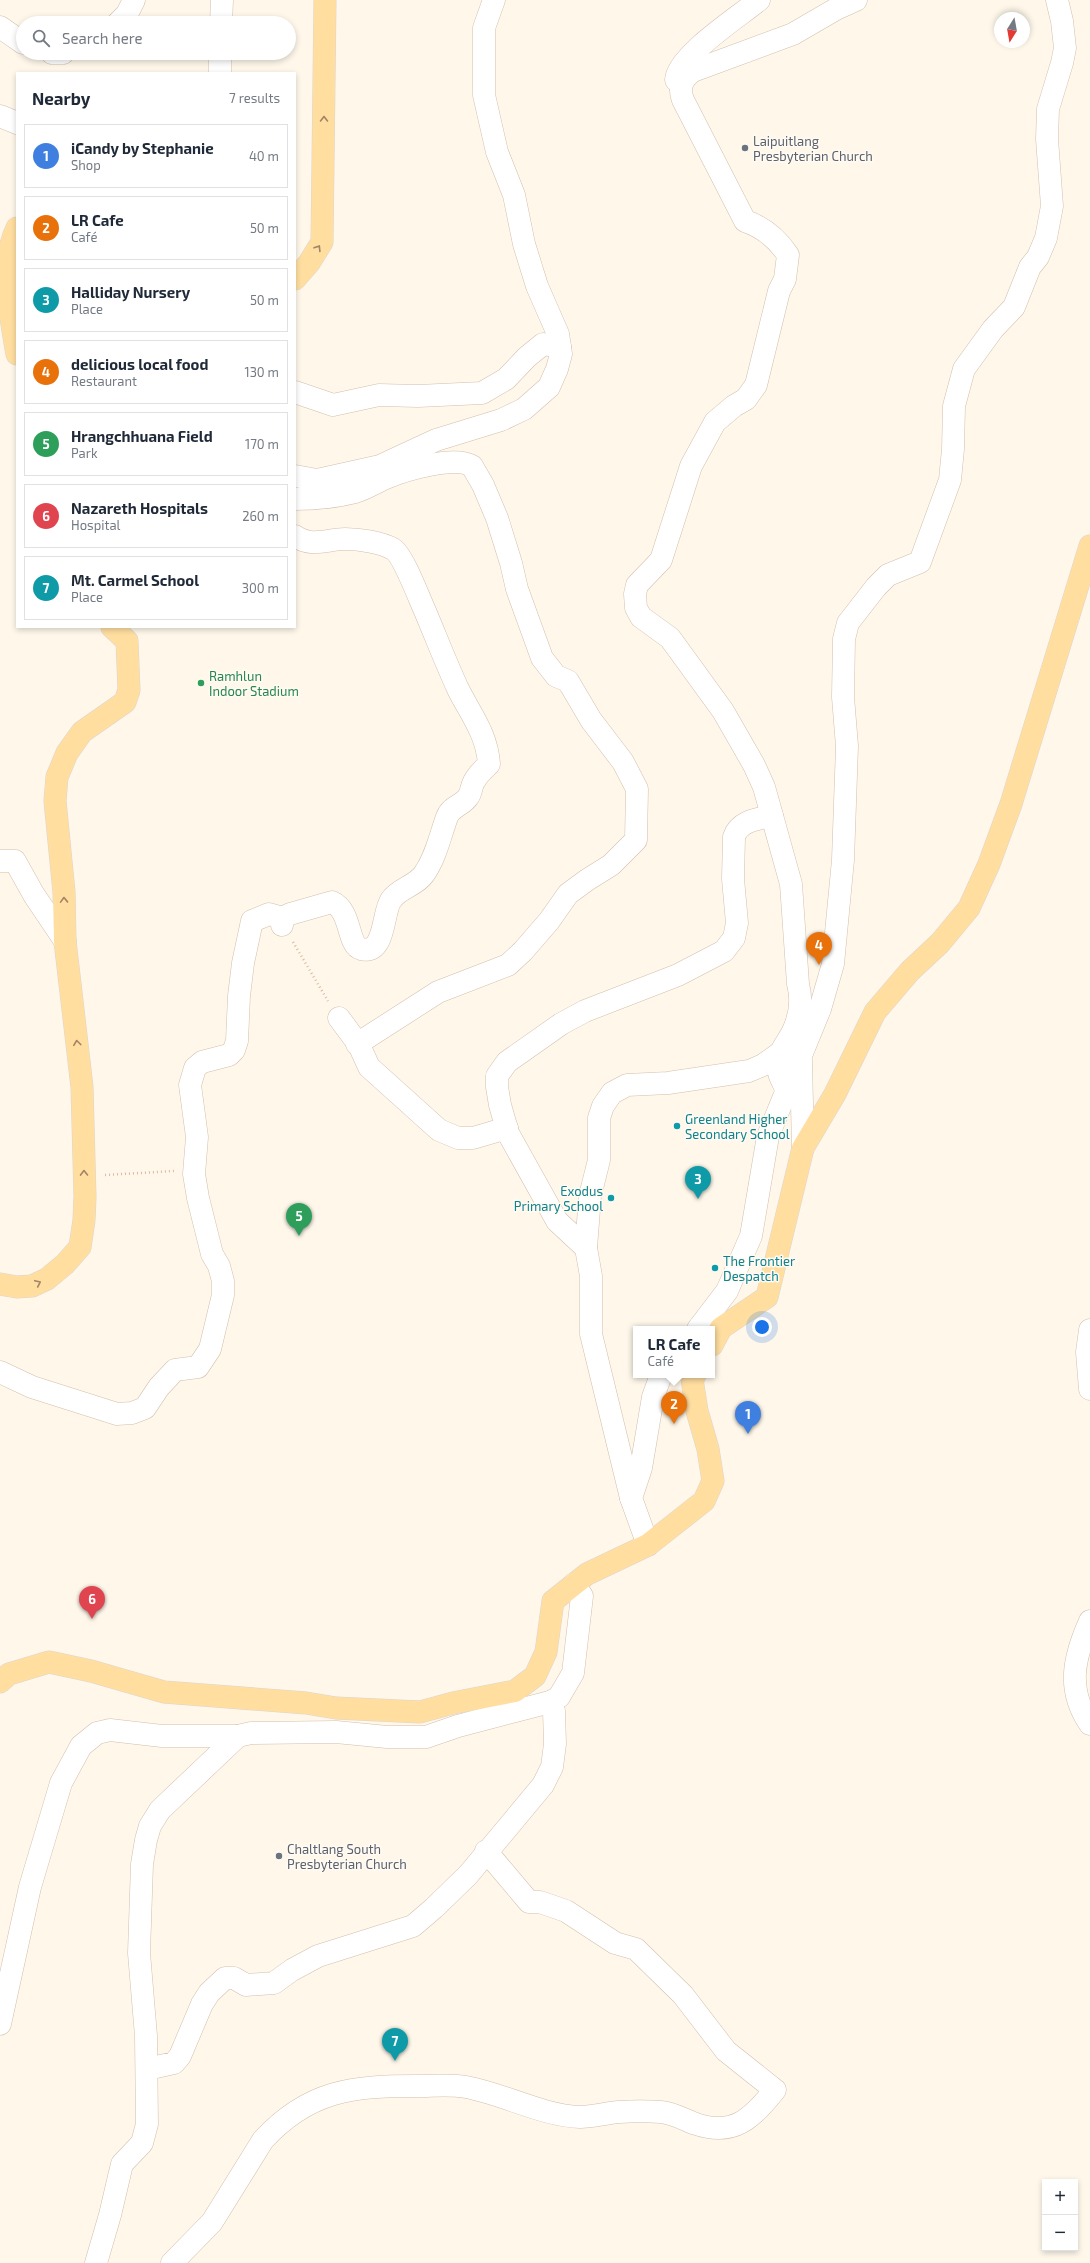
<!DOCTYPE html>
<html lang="en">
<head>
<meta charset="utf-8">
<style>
	:root { --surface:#fff; --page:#f2f2f3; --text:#1f2937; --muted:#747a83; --line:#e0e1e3; --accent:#111827 }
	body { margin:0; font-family:"Exo 2",sans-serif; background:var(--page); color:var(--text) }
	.controls { position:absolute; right:12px; bottom:12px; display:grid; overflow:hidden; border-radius:0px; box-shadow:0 2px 6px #0003 }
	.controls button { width:36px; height:36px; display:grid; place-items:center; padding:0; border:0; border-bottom:1px solid var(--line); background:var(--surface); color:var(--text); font:20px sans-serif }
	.compass { position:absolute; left:994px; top:12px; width:36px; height:36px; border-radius:50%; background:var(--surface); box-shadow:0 2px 6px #0003; rotate:191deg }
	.you { position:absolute; left:762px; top:1327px; width:14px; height:14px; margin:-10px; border:3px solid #fff; border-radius:50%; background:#1a73e8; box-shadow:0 0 0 6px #1a73e833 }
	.badge { display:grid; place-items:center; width:26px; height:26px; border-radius:50%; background:var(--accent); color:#fff; font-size:13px; font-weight:700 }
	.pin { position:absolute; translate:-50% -33px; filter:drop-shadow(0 1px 2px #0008) }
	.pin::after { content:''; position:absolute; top:21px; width:14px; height:12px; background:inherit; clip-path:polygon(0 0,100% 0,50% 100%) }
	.popup { position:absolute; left:633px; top:1326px; width:82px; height:52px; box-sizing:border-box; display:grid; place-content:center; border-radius:0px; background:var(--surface); filter:drop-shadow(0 1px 3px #0005); font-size:13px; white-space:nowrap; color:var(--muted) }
	.popup b { font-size:15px; color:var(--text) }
	.popup::after { content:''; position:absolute; left:50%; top:100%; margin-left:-8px; border:8px solid transparent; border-top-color:var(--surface) }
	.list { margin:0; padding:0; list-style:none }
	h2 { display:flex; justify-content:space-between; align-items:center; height:52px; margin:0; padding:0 16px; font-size:17px }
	h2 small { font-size:13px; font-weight:400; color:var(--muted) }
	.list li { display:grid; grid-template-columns:26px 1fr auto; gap:12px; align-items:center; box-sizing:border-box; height:64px; margin:0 8px 8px; padding:0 8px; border:1px solid var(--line); border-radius:0px }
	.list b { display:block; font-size:15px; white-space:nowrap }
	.list p { margin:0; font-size:13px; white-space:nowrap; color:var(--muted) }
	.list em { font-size:13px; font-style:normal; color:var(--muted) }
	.icon { flex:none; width:22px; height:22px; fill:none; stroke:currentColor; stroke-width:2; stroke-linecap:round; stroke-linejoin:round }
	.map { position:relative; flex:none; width:1090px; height:2263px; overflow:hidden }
	.search { position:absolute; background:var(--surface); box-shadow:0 2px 6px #0003; left:16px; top:16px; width:280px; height:44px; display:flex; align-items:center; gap:10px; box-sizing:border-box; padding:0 14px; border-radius:22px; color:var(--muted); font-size:15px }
	.panel { position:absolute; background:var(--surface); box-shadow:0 2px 6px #0003; left:16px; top:72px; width:280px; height:556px; border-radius:0px }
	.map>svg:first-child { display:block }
</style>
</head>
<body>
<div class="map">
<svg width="1090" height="2263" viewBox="0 0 1090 2263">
	<rect width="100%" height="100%" fill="#fef7ea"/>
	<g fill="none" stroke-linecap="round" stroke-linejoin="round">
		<g stroke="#d3bfad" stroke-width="23">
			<g id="street">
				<polyline points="118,23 127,14 134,0"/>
				<polyline points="221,23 222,0"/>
				<polyline points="0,27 23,43"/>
				<polyline points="52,53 63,53"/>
				<polyline points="220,73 220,53"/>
				<path d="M676,80C677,56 740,16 759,0"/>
				<polyline points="0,116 17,123"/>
				<polyline points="295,392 333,405 379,395 418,396 482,393 506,379 527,357 543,344 560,347"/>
				<polyline points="295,476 317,480 380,466 436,440 501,420 524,409 549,387 557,369 561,354 558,334 537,286 524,244 514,195 497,152 484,95 484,28 494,0"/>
				<path d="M295,499C316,499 335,497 355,492C366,489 376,482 386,478C404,470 455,455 472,466L483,485L497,518L511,563L517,589L542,658L556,676L568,681L591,720L623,762L637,789L636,840L611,865L587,880L568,894L549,921L523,951L508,965L438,992L357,1044"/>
				<polyline points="0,861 15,861 34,895 65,941"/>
				<path d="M282,925L283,918L290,914L332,902C352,911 347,945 361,949C386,955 382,913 391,900C399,888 416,886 424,874C436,857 440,836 447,817C451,806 462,806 468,797C472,792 471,785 475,780C478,774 484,769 489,764C487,734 471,715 458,689C446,663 436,637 425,611C419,598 403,555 393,549C380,542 359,539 345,539C328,539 312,548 295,536"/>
				<polyline points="339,1018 359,1045 369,1067 439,1130 458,1138 473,1138 507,1128"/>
				<polyline points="801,1061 803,1148"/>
				<path d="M786,1089C782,1080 777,1073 778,1063C779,1050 789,1041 794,1029C800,1015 802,999 798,984L791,884L764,787L754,765L723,711L670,638L641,617L636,608L635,594L637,585L661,560L691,466L715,422L734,406L746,399L756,385L779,291L785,279L788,255C778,240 763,227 745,221L683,100C678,87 683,78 693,71L793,34L836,9L856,0"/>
				<path d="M586,1248L557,1221L508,1133L500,1105L497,1087V1076L507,1062L561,1024L585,1011L678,975L724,951L734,938L737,923L733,879L734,837C739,821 757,819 772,816"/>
				<polyline points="698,1329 727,1291 751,1236 768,1136 820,1009 833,964 843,860 847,746 843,697 844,639 848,623 876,587 888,575 920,562 950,480 953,449 954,406 964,369 993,329 1014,307 1030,267 1038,257 1046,238 1052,206 1047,139 1048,109 1062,63 1065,48 1062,21 1057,0"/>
				<polyline points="1090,1330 1087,1352 1090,1389"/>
				<polyline points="0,1372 32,1387 117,1414 132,1413 145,1408 159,1387 175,1370 198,1367 210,1349 223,1295 223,1281 219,1266 212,1254 198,1198 194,1174 197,1137 190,1085 195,1068 202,1062 229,1055 234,1050 237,1041 239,996 243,963 252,921 269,914 283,918"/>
				<polyline points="631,1498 591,1334 591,1276 586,1248 590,1196 599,1160 599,1118 603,1106 612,1093 627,1085 668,1083 749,1071 763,1065 780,1053"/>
				<polyline points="648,1545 631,1498 641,1468 653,1397 661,1375"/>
				<path d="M1090,1621C1074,1657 1066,1689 1090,1724"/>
				<polyline points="0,2024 30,1887 61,1783 81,1746 97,1733 110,1730 162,1736 238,1736"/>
				<polyline points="147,2069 174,2063 180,2056 202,2004 209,1993 225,1978 234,1978 246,1985 274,1983 292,1970 318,1956 413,1926 434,1908 468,1875 543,1785 552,1767 555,1744 554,1711 550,1702"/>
				<polyline points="96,2263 110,2215 122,2164 142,2143 147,2124 146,2036 139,1953 142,1864 146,1840 150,1826 160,1810 238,1736 251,1733 336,1732 387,1737 426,1737 458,1726 550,1702 559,1697 573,1673 582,1596 574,1584"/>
				<path d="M172,2263L212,2222L263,2140C309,2090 353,2086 417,2086C433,2086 451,2084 466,2087C504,2094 540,2115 580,2117C593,2117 606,2113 619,2112C633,2111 648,2111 661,2112C673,2113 685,2120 696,2124C734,2137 752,2118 775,2090L726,2051L683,1995L636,1949L615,1943L566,1911L540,1902H529L486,1851"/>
			</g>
		</g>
		<g stroke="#ddd5d0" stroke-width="23">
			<g id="primary">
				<path d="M17,228C0,261 10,315 17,354"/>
				<polyline points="295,279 309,263 322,242 325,0"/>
				<polyline points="0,1284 17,1287 32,1286 47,1279 65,1264 80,1247 84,1220 85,1197 82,1087 65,941 64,892 55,801 57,777 67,753 82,732 125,702 129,690 127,641 112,627"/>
				<polyline points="712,1345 721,1328 767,1297 803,1148 835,1094 875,1012 910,971 940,943 969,908 989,864 1011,804 1090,546"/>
				<polyline points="0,1682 9,1674 49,1662 91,1671 164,1692 306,1703 336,1708 420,1712 453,1703 515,1691 535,1676 546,1652 553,1601 587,1574 648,1545 704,1501 713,1481 708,1449 697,1411 692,1379 695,1375"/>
			</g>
		</g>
		<g stroke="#dcb9a1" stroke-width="2.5" stroke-dasharray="1 3" stroke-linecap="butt">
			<polyline points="293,942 328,1001"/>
			<polyline points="105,1175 175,1171"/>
		</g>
		<use href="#street" stroke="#fff" stroke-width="22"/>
		<use href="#primary" stroke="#ffdea0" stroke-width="22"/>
	</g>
	<defs><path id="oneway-chevron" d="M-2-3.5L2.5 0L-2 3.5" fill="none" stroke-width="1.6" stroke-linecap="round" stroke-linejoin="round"/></defs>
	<g stroke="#a38464">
		<use href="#oneway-chevron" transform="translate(324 119) rotate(-90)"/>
		<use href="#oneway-chevron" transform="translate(318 248) rotate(-58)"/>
		<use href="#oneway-chevron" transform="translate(64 900) rotate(-92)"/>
		<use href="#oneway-chevron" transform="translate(77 1043) rotate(-97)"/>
		<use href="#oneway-chevron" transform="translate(84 1173) rotate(-91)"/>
		<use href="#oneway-chevron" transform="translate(38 1283) rotate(-25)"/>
	</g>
	<g fill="#6b7280" stroke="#fffaf2" stroke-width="1.5">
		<circle cx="745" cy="148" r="4"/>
		<circle cx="279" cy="1856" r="4"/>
	</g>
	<circle fill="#2e9e5b" stroke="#fffaf2" stroke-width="1.5" cx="201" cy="683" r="4"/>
	<g fill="#0f9aa8" stroke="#fffaf2" stroke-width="1.5">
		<circle cx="677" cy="1126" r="4"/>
		<circle cx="611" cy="1198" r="4"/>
		<circle cx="715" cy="1268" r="4"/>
	</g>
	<g text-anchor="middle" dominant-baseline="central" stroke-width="3" stroke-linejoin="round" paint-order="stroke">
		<g font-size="13" fill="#5b616d" stroke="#fffaf2" text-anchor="start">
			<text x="753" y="141">Laipuitlang<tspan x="753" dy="15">Presbyterian Church</tspan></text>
			<text x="287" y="1849">Chaltlang South<tspan x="287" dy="15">Presbyterian Church</tspan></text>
		</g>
		<g font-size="13" fill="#27864d" stroke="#fffaf2" text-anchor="start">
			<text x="209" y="676">Ramhlun<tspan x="209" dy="15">Indoor Stadium</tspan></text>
		</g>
		<g font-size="13" fill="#0d838f" stroke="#fffaf2" text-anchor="start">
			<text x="685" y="1119">Greenland Higher<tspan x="685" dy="15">Secondary School</tspan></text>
			<text x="603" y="1191" text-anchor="end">Exodus<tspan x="603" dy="15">Primary School</tspan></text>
			<text x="723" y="1261">The Frontier<tspan x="723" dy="15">Despatch</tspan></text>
		</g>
	</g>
</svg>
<div class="controls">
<button>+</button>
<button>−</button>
</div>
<svg class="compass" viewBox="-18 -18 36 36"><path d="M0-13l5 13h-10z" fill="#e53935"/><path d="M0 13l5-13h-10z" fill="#747a83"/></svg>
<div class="you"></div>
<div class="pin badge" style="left:748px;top:1434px;background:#3f7fe0">1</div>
<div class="pin badge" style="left:674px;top:1424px;background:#e8710a">2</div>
<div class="popup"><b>LR Cafe</b>Café</div>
<div class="pin badge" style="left:698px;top:1199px;background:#0f9aa8">3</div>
<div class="pin badge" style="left:819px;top:965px;background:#e8710a">4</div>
<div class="pin badge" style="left:299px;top:1236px;background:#2e9e5b">5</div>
<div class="pin badge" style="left:92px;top:1619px;background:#e0444e">6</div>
<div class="pin badge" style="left:395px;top:2061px;background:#0f9aa8">7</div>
<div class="search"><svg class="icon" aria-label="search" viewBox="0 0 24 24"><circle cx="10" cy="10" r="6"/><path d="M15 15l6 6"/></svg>Search here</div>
<section class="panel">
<h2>Nearby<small>7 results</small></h2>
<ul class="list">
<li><span class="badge" style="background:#3f7fe0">1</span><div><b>iCandy by Stephanie</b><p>Shop</p></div><em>40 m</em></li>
<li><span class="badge" style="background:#e8710a">2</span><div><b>LR Cafe</b><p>Café</p></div><em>50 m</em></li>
<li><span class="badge" style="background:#0f9aa8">3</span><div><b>Halliday Nursery</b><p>Place</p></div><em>50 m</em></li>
<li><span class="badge" style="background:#e8710a">4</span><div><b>delicious local food</b><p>Restaurant</p></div><em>130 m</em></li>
<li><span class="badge" style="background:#2e9e5b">5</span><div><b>Hrangchhuana Field</b><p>Park</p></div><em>170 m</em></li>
<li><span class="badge" style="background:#e0444e">6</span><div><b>Nazareth Hospitals</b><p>Hospital</p></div><em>260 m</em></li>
<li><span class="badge" style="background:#0f9aa8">7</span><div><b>Mt. Carmel School</b><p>Place</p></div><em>300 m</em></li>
</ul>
</section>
</div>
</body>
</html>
